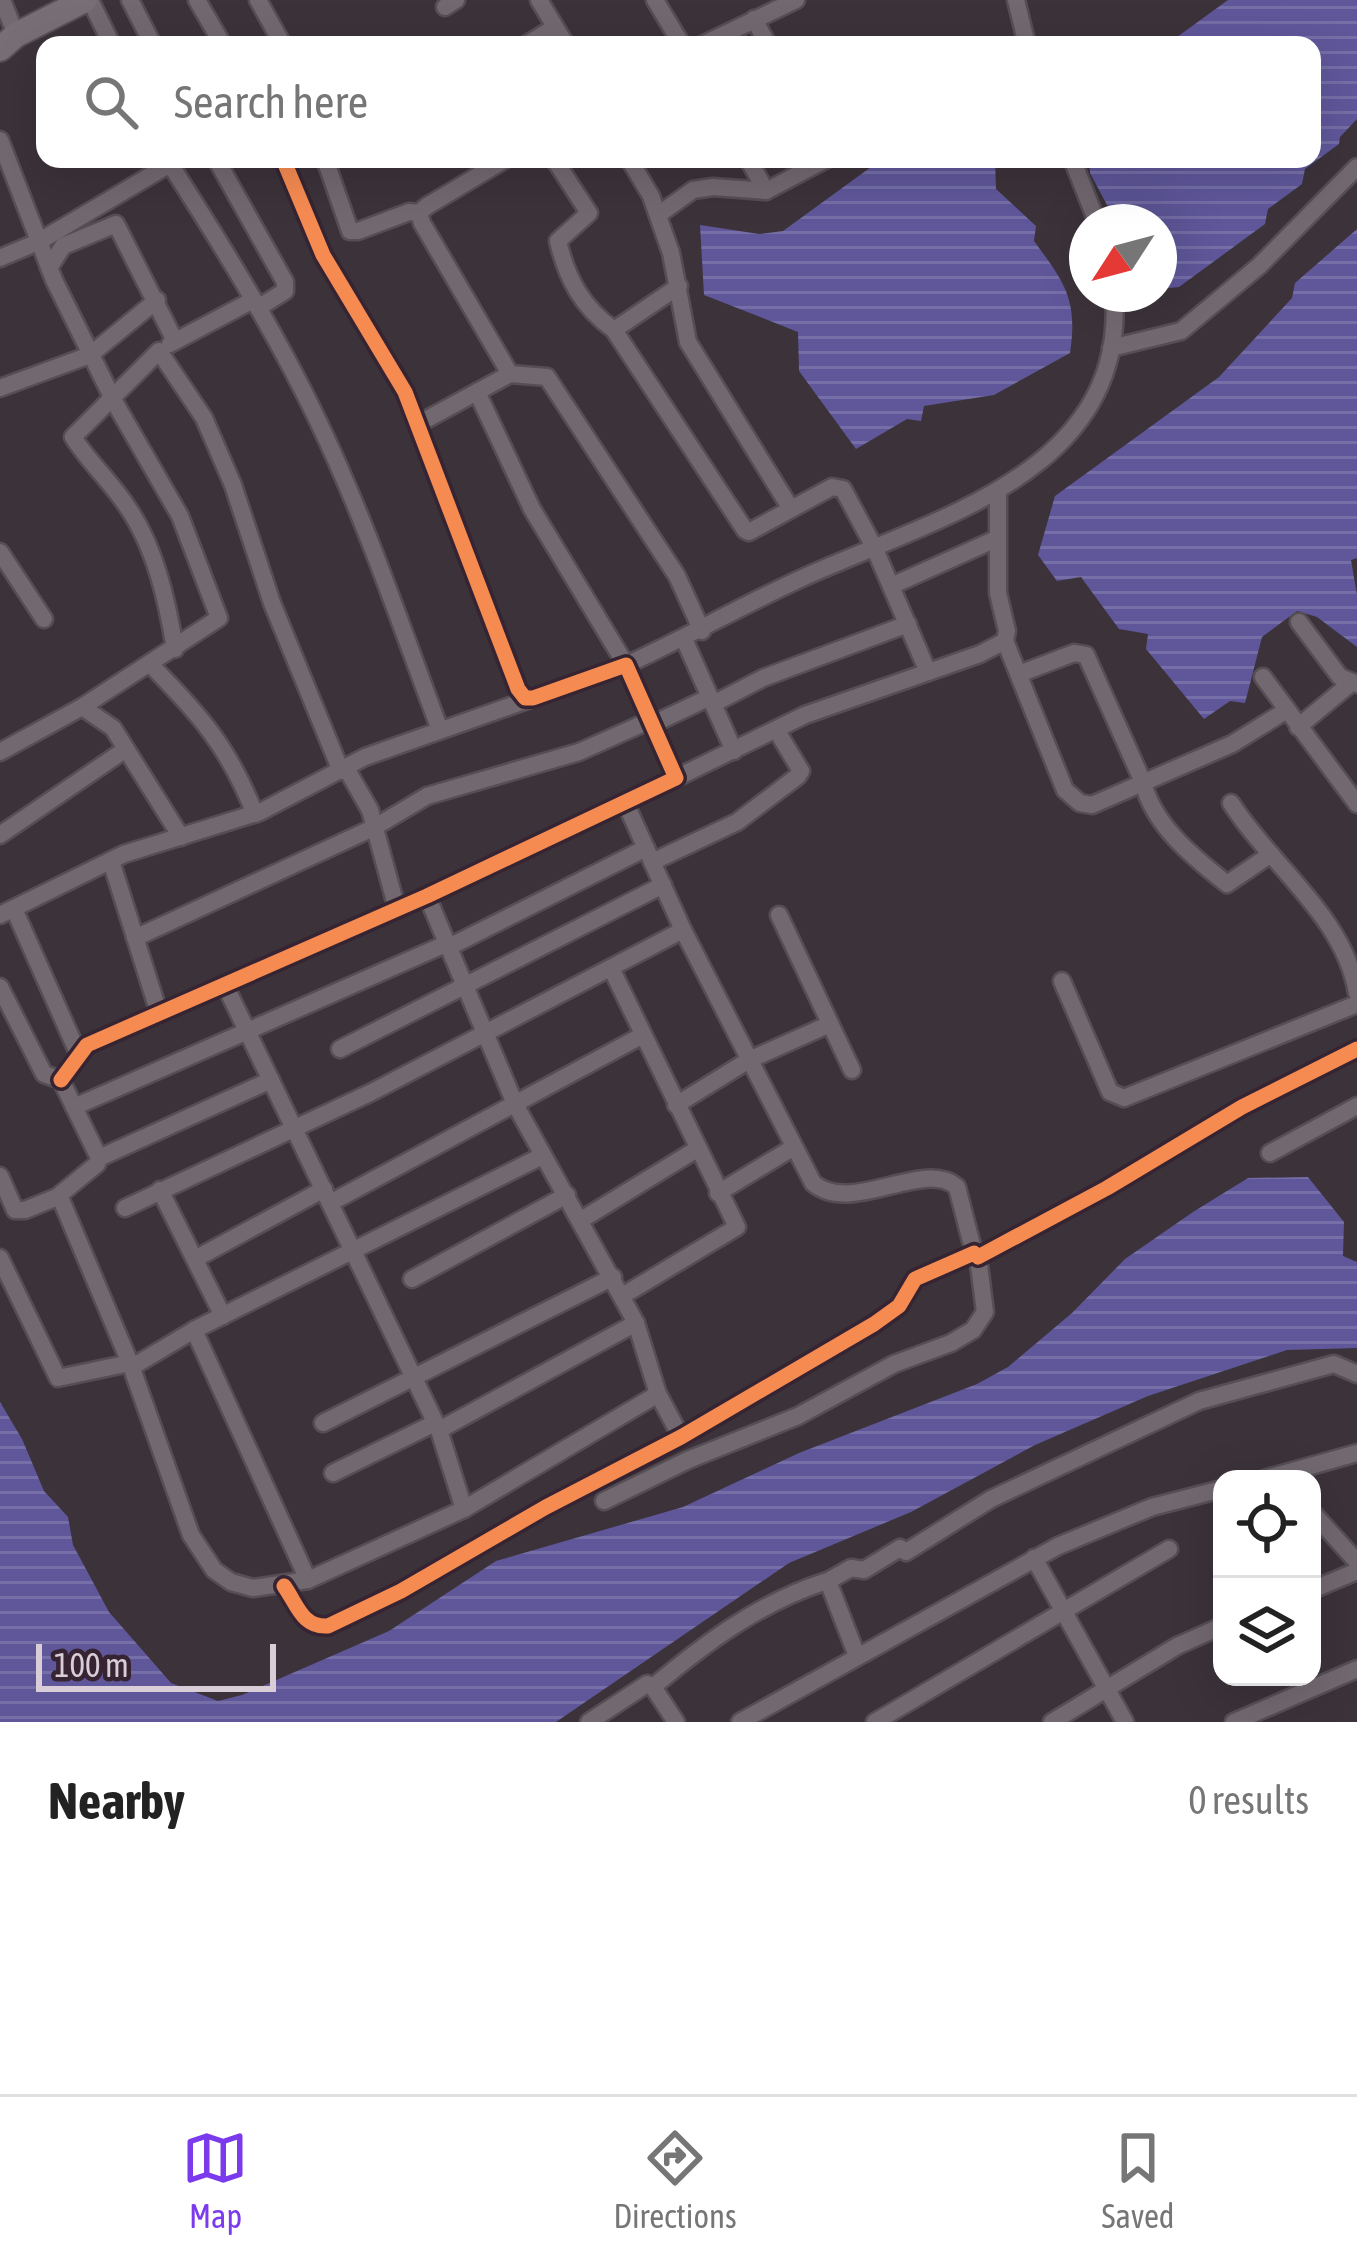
<!DOCTYPE html>
<html lang="en">
<head>
<meta charset="utf-8">
<style>
	:root { --surface:#fff; --page:#f2f2f2; --text:#222; --muted:#767676; --line:#e0e0e0; --accent:#7c3aed }
	body { margin:0; font-family:"Asap Condensed",sans-serif; background:var(--page); color:var(--text) }
	.controls { position:absolute; right:36px; bottom:36px; display:grid; overflow:hidden; border-radius:24px; box-shadow:0 12px 48px #0002 }
	.controls button { width:108px; height:108px; display:grid; place-items:center; padding:0; border:0; border-bottom:3px solid var(--line); background:var(--surface); color:var(--text); font:60px sans-serif }
	.compass { position:absolute; left:1069px; top:204px; width:108px; height:108px; border-radius:50%; background:var(--surface); box-shadow:0 12px 48px #0002; rotate:234deg }
	.scale { position:absolute; left:36px; bottom:30px; width:240px; box-sizing:border-box; padding-left:12px; border:6px solid #d9ced7; border-top:0; font-size:33px; line-height:42px; white-space:nowrap; color:#d9ced7; -webkit-text-stroke:9px #362432; paint-order:stroke }
	.list { margin:0; padding:0; list-style:none }
	h2 { display:flex; justify-content:space-between; align-items:center; height:156px; margin:0; padding:0 48px; font-size:51px }
	h2 small { font-size:39px; font-weight:400; color:var(--muted) }
	.icon { flex:none; width:66px; height:66px; fill:none; stroke:currentColor; stroke-width:2; stroke-linecap:round; stroke-linejoin:round }
	.map { position:relative; flex:none; width:1357px; height:1722px; overflow:hidden }
	.search { position:absolute; background:var(--surface); box-shadow:0 12px 48px #0002; left:36px; right:36px; top:36px; height:132px; display:flex; align-items:center; gap:30px; box-sizing:border-box; padding:0 42px; border-radius:24px; color:var(--muted); font-size:45px }
	.sheet { height:372px; background:var(--surface) }
	nav { display:flex; justify-content:space-around; align-items:center; box-sizing:border-box; height:168px; border-top:3px solid var(--line); background:var(--surface); font-size:33px; color:var(--muted) }
	nav a { display:grid; justify-items:center; gap:6px }
	nav .on { color:var(--accent) }
	.map>svg:first-child { display:block }
</style>
</head>
<body>
<div class="map">
<svg width="1357" height="1722" viewBox="0 0 1357 1722">
	<defs>
		<pattern id="water-rules" width="6" height="5" patternUnits="userSpaceOnUse" patternTransform="scale(3)"><rect width="6" height="5" fill="#5f579a"/><path d="M0 2.5h6" fill="none" stroke="#756ea7"/></pattern>
	</defs>
	<rect width="100%" height="100%" fill="#3c323a"/>
	<g fill="url(#water-rules)">
		<polygon points="1228,0 1357,0 1357,119 1340,137 1339,144 1305,169 1302,184 1268,209 1265,224 1179,287 1159,289 1159,222 1116,222 1090,173 1089,159 1312,159 1312,45 1166,45"/>
		<path d="M882,159H995L996,189L1036,226L1034,241C1065,283 1078,300 1070,353L994,395L924,406L921,421L907,419L856,449L799,371L798,332L704,295L700,225L759,234L783,231Z"/>
		<polygon points="1357,229 1357,558 1351,560 1357,595 1357,647 1317,617 1297,611 1262,637 1245,703 1230,701 1204,719 1146,649 1148,634 1119,629 1081,577 1057,581 1038,555 1055,496 1219,377 1292,298 1295,283"/>
		<polygon points="1308,1177 1344,1222 1343,1256 1357,1262 1357,1348 1287,1350 1148,1396 1035,1445 911,1512 789,1563 556,1722 0,1722 0,1402 22,1439 44,1491 68,1517 73,1545 109,1612 171,1683 218,1701 242,1695 389,1631 496,1561 683,1507 799,1453 977,1384 1008,1367 1072,1313 1125,1259 1193,1212 1248,1178"/>
	</g>
	<g fill="none" stroke-linecap="round" stroke-linejoin="round">
		<g stroke="#564e55" stroke-width="21">
			<g id="street">
				<polyline points="2,0 16,35"/>
				<polyline points="90,0 112,45"/>
				<polyline points="130,0 153,45"/>
				<polyline points="197,0 223,45"/>
				<polyline points="258,0 283,45"/>
				<polyline points="539,0 566,45"/>
				<polyline points="655,0 682,45"/>
				<polyline points="1016,0 1027,45"/>
				<polyline points="445,7 456,0"/>
				<polyline points="754,19 768,45"/>
				<polyline points="526,45 555,27"/>
				<polyline points="702,45 796,0"/>
				<polyline points="0,140 54,280 115,403 180,516 219,618 82,707 0,752"/>
				<polyline points="216,159 285,282 285,291 258,308"/>
				<polyline points="325,159 350,231 358,231 409,212 419,213"/>
				<polyline points="506,159 427,206 419,213 422,223 510,374 547,377 677,576 702,631"/>
				<path d="M554,159L589,213L558,241C567,279 582,307 614,330L745,530L749,532L832,487L843,489L874,547L928,672"/>
				<polyline points="629,159 651,196 671,253 688,342 791,509"/>
				<polyline points="748,159 766,191"/>
				<polyline points="1072,159 1097,222"/>
				<polyline points="658,215 693,190 713,187 766,191 827,159"/>
				<path d="M0,258L38,242L170,164C223,247 275,331 318,421C366,521 401,626 440,730"/>
				<polyline points="49,268 63,246 116,224 175,341"/>
				<polyline points="614,330 679,286"/>
				<polyline points="170,344 253,300"/>
				<polyline points="1111,348 1181,331 1259,266 1357,167"/>
				<polyline points="0,388 90,355 157,300"/>
				<path d="M477,392L532,509L626,665C685,638 741,606 800,579C930,519 1128,475 1114,294"/>
				<polyline points="418,424 510,374"/>
				<polyline points="0,552 44,619"/>
				<polyline points="891,586 996,539"/>
				<polyline points="1299,622 1340,677 1357,684"/>
				<polyline points="684,639 734,751"/>
				<polyline points="1005,641 1065,790 1080,803 1092,805 1232,744 1287,710"/>
				<path d="M175,649C167,600 155,546 126,505C110,481 88,461 73,437L159,351L204,418L233,485L272,603L341,771"/>
				<path d="M150,664C201,717 227,744 255,814"/>
				<path d="M1019,674L1074,653L1086,655L1143,782C1153,825 1193,857 1227,884L1271,854"/>
				<polyline points="1263,677 1357,804"/>
				<polyline points="713,704 763,678 908,624"/>
				<polyline points="82,707 113,728 181,837"/>
				<polyline points="653,724 710,697"/>
				<polyline points="1298,727 1351,683"/>
				<polyline points="346,768 370,810 397,909"/>
				<polyline points="676,778 805,715 980,654 1005,641 1007,631 998,593 998,492"/>
				<path d="M625,802L683,930L813,1183C851,1216 924,1158 957,1187L974,1253"/>
				<path d="M1231,803C1271,866 1344,916 1357,993"/>
				<polyline points="0,835 126,749"/>
				<polyline points="111,861 159,1013"/>
				<polyline points="652,862 737,822 798,776 801,771 777,731"/>
				<polyline points="427,896 516,1106 636,1323 658,1394 681,1437"/>
				<polyline points="14,909 78,1053"/>
				<polyline points="0,915 124,854 260,812 365,757 533,698"/>
				<polyline points="779,915 852,1070"/>
				<polyline points="135,938 375,827 427,796 579,752 651,720"/>
				<polyline points="449,947 646,848"/>
				<polyline points="612,970 737,1227 622,1296"/>
				<polyline points="1062,981 1110,1092 1124,1098 1357,1004"/>
				<polyline points="225,985 439,1430 464,1509"/>
				<polyline points="0,987 44,1074 61,1080 99,1158 97,1164 57,1197"/>
				<polyline points="340,1049 663,885"/>
				<polyline points="61,1080 87,1045 427,896 676,778 626,665 533,698 525,698 518,689 405,392 323,255 283,159"/>
				<polyline points="676,1105 749,1060 830,1024"/>
				<polyline points="74,1107 448,943"/>
				<polyline points="1270,1153 1357,1106"/>
				<polyline points="99,1158 271,1080"/>
				<polyline points="0,1176 15,1210 25,1210 57,1197 62,1202 130,1363 191,1535 214,1570 231,1582 253,1588 308,1580 464,1509 658,1394"/>
				<polyline points="160,1190 223,1316"/>
				<polyline points="718,1193 794,1147"/>
				<polyline points="330,1203 643,1035"/>
				<polyline points="125,1208 372,1092 683,930"/>
				<polyline points="581,1220 697,1149"/>
				<polyline points="0,1258 58,1378 130,1363"/>
				<polyline points="195,1259 324,1189"/>
				<polyline points="412,1279 567,1195"/>
				<polyline points="194,1330 308,1580"/>
				<polyline points="132,1367 194,1330 542,1156"/>
				<polyline points="323,1423 613,1277"/>
				<polyline points="439,1430 636,1323"/>
				<polyline points="333,1473 435,1423"/>
				<polyline points="1264,1479 1357,1453"/>
				<polyline points="604,1501 688,1460 798,1416 894,1364 951,1343 973,1330 985,1312 978,1257"/>
				<polyline points="1312,1512 1357,1562"/>
				<polyline points="1034,1558 1125,1722"/>
				<polyline points="828,1581 851,1568 864,1570 900,1548 906,1552 991,1499 1199,1401 1334,1364 1357,1374"/>
				<path d="M284,1586C297,1604 302,1628 328,1626L401,1591L546,1507L681,1437L874,1324L899,1306L915,1279L974,1253L978,1257L1107,1188L1242,1107L1357,1049"/>
				<polyline points="1312,1590 1357,1571"/>
				<path d="M653,1687C705,1643 759,1603 824,1582L828,1581L857,1656"/>
				<polyline points="589,1722 647,1684 653,1687 676,1722"/>
				<polyline points="740,1722 1058,1546 1152,1507 1222,1489"/>
				<polyline points="875,1722 1169,1549"/>
				<polyline points="1052,1722 1177,1646 1222,1626"/>
				<polyline points="1234,1722 1357,1669"/>
			</g>
		</g>
		<g stroke="#564e55" stroke-width="28">
			<polyline id="secondary" points="0,49 16,35 85,0"/>
		</g>
		<use href="#street" stroke="#726970" stroke-width="16"/>
		<use href="#secondary" stroke="#786e75" stroke-width="24"/>
		<g stroke="#362432" stroke-width="22">
			<g id="cycleway">
				<polyline points="61,1080 87,1045 427,896 676,778 626,665 533,698 525,698 518,689 405,392 323,255 283,159"/>
				<path d="M284,1586C297,1604 302,1628 328,1626L401,1591L546,1507L681,1437L874,1324L899,1306L915,1279L974,1253L978,1257L1107,1188L1242,1107L1357,1049"/>
			</g>
		</g>
		<use href="#cycleway" stroke="#f68b52" stroke-width="15"/>
	</g>
</svg>
<div class="controls">
<button><svg class="icon" aria-label="locate" viewBox="0 0 24 24"><circle cx="12" cy="12" r="6"/><path d="M12 2v4M12 18v4M2 12h4M18 12h4"/></svg></button>
<button><svg class="icon" aria-label="layers" viewBox="0 0 24 24"><path d="M12 4l9 5-9 5-9-5zM3 14l9 5 9-5"/></svg></button>
</div>
<svg class="compass" viewBox="-18 -18 36 36"><path d="M0-13l5 13h-10z" fill="#e53935"/><path d="M0 13l5-13h-10z" fill="#767676"/></svg>
<div class="scale">100 m</div>
<div class="search"><svg class="icon" aria-label="search" viewBox="0 0 24 24"><circle cx="10" cy="10" r="6"/><path d="M15 15l6 6"/></svg>Search here</div>
</div>
<section class="sheet">
<h2>Nearby<small>0 results</small></h2>
<ul class="list">
</ul>
</section>
<nav>
<a class="on"><svg class="icon" aria-label="map" viewBox="0 0 24 24"><path d="M3 6l6-2 6 2 6-2v14l-6 2-6-2-6 2zM9 4v14M15 6v14"/></svg>Map</a>
<a><svg class="icon" aria-label="directions" viewBox="0 0 24 24"><path d="M12 3l9 9-9 9-9-9zM9 14v-3h6M13 9l2 2-2 2"/></svg>Directions</a>
<a><svg class="icon" aria-label="saved" viewBox="0 0 24 24"><path d="M7 4h10v16l-5-4-5 4z"/></svg>Saved</a>
</nav>
</body>
</html>
